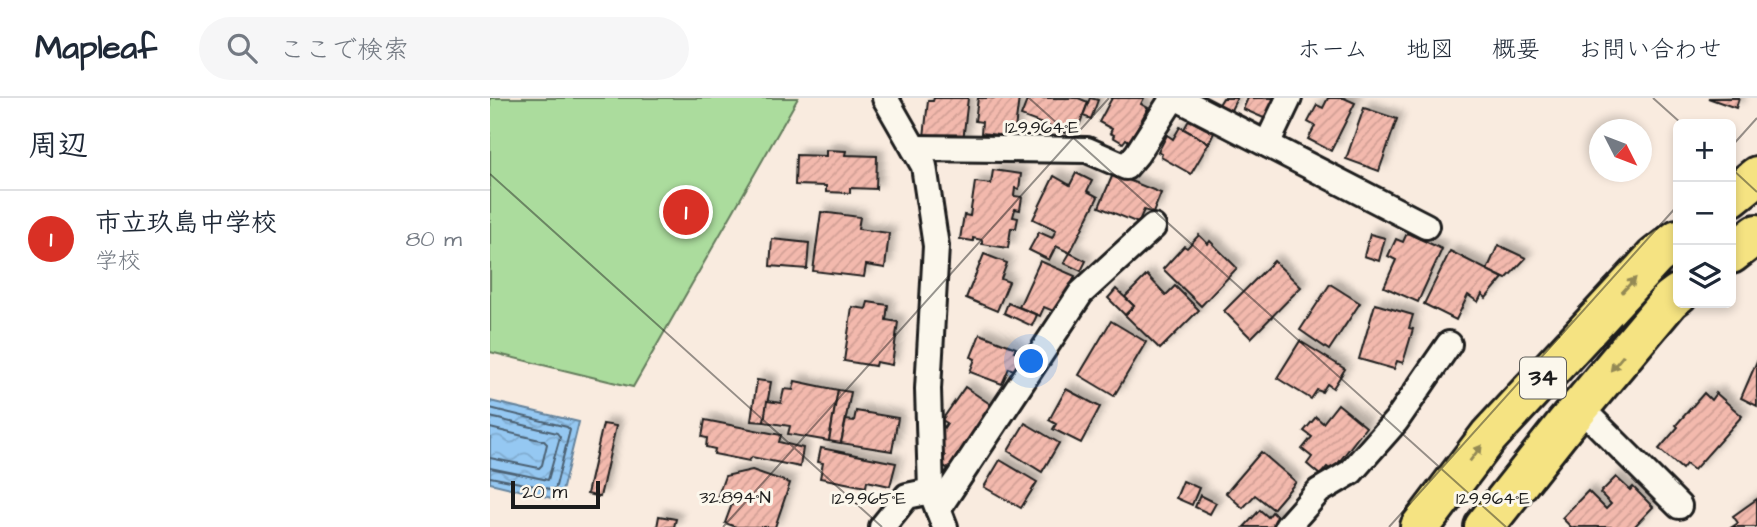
<!DOCTYPE html>
<html lang="ja">
<head>
<meta charset="utf-8">
<style>
	:root { --surface:#fff; --page:#f6f6f7; --text:#1f2937; --muted:#747a83; --line:#e0e1e3; --accent:#d93025 }
	body { margin:0; font-family:"Architects Daughter","Klee One",sans-serif; background:var(--page); color:var(--text) }
	.controls { position:absolute; right:21px; top:21px; display:grid; overflow:hidden; border-radius:10px; box-shadow:0 4px 10px #0003 }
	.controls button { width:63px; height:63px; display:grid; place-items:center; padding:0; border:0; border-bottom:2px solid var(--line); background:var(--surface); color:var(--text); font:35px sans-serif }
	.compass { position:absolute; left:1099px; top:21px; width:63px; height:63px; border-radius:50%; background:var(--surface); box-shadow:0 4px 10px #0003; rotate:132deg }
	.scale { position:absolute; left:21px; bottom:18px; width:89px; box-sizing:border-box; padding-left:7px; border:4px solid #1c1c1c; border-top:0; font-size:19px; line-height:24px; white-space:nowrap; color:#1c1c1c; -webkit-text-stroke:5px #fbf7ec; paint-order:stroke }
	.you { position:absolute; left:542px; top:264px; width:24px; height:24px; margin:-18px; border:5px solid #fff; border-radius:50%; background:#1a73e8; box-shadow:0 0 0 10px #1a73e833 }
	.badge { display:grid; place-items:center; width:46px; height:46px; border-radius:50%; background:var(--accent); color:#fff; font-size:23px; font-weight:700 }
	.pin { position:absolute; translate:-50% -50%; border:4px solid #fff; box-shadow:0 2px 7px #0006 }
	.list { margin:0; padding:0; list-style:none }
	h2 { display:flex; justify-content:space-between; align-items:center; height:91px; margin:0; padding:0 28px; font-size:30px }
	h2 small { font-size:23px; font-weight:400; color:var(--muted) }
	.list li { display:grid; grid-template-columns:46px 1fr auto; gap:21px; align-items:center; box-sizing:border-box; height:98px; padding:0 28px; border-top:2px solid var(--line) }
	.list b { display:block; font-size:26px; white-space:nowrap }
	.list p { margin:0; font-size:23px; white-space:nowrap; color:var(--muted) }
	.list em { font-size:23px; font-style:normal; color:var(--muted) }
	.icon { flex:none; width:38px; height:38px; fill:none; stroke:currentColor; stroke-width:2; stroke-linecap:round; stroke-linejoin:round }
	.map { position:relative; flex:none; width:1267px; height:429px; overflow:hidden }
	header { display:flex; align-items:center; gap:42px; box-sizing:border-box; height:98px; padding:0 35px; background:var(--surface); border-bottom:2px solid var(--line) }
	header strong { font-size:33px }
	nav { display:flex; gap:38px; margin-inline-start:auto; font-size:24px }
	.search { width:490px; height:63px; background:var(--page); display:flex; align-items:center; gap:18px; box-sizing:border-box; padding:0 24px; border-radius:38px; color:var(--muted); font-size:26px }
	main { display:flex }
	aside { flex:1; background:var(--surface) }
	.map>svg:first-child { display:block }
</style>
</head>
<body>
<header>
<strong>Mapleaf</strong>
<div class="search"><svg class="icon" aria-label="search" viewBox="0 0 24 24"><circle cx="10" cy="10" r="6"/><path d="M15 15l6 6"/></svg>ここで検索</div>
<nav><a>ホーム</a><a>地図</a><a>概要</a><a>お問い合わせ</a></nav>
</header>
<main>
<aside>
<h2>周辺<small></small></h2>
<ul class="list">
<li><span class="badge">1</span><div><b>市立玖島中学校</b><p>学校</p></div><em>80 m</em></li>
</ul>
</aside>
<div class="map">
<svg width="1267" height="429" viewBox="0 0 1267 429">
	<defs>
		<pattern id="water-waves" width="16" height="10" patternUnits="userSpaceOnUse" patternTransform="scale(1.75)"><rect width="16" height="10" fill="#95c8f2"/><path d="M0 5q4-4 8 0t8 0" fill="none" stroke="#80abcf"/></pattern>
		<pattern id="building-hatch" width="6" height="6" patternUnits="userSpaceOnUse" patternTransform="scale(1.75)"><rect width="6" height="6" fill="#f3b9ad"/><path d="M-1 1l2-2M0 6l6-6M5 7l2-2" fill="none" stroke="#d09e94"/></pattern>
		<filter id="shadow"><feDropShadow dx="6" dy="-6" stdDeviation="3.5" flood-color="#0004"/></filter>
	</defs>
	<rect width="100%" height="100%" fill="#f9ebdf"/>
	<filter id="ink" filterUnits="userSpaceOnUse"><feTurbulence type="fractalNoise" baseFrequency=".0143" numOctaves="2"/><feDisplacementMap in="SourceGraphic" scale="14" xChannelSelector="R" yChannelSelector="G"/><feConvolveMatrix kernelMatrix="1 2 1 2 8 2 1 2 1" color-interpolation-filters="sRGB"/></filter>
	<g filter="url(#ink)">
		<polygon fill="#abdc9d" stroke="#647c5c" stroke-width="2" points="0,0 308,0 143,289 0,254"/>
		<polygon fill="url(#water-waves)" stroke="#65839c" stroke-width="2" points="0,303 89,324 70,402 0,385"/>
		<g fill="none" stroke-linecap="round" stroke-linejoin="round">
			<g stroke="#4c6172" stroke-width="2">
				<polyline points="0,310 77,329 80,332 65,392 0,379"/>
				<polyline points="0,319 67,335 70,339 58,382 0,370"/>
				<polyline points="0,330 54,343 57,346 52,367 49,370 0,360"/>
			</g>
		</g>
		<g fill="url(#building-hatch)" stroke="#1c1c1c" stroke-width="2" filter="url(#shadow)">
			<polygon points="444,0 478,0 473,43 434,39 438,3 443,3"/>
			<polygon points="488,0 529,0 524,39 491,35 492,24 485,23"/>
			<polygon points="538,0 588,0 598,4 587,33 578,29 576,35 531,18"/>
			<polygon points="600,0 608,2 601,21 593,18"/>
			<polygon points="622,0 654,0 651,6 658,10 640,44 636,41 633,45 623,39 624,37 620,35 622,31 609,24"/>
			<polygon points="733,0 747,0 740,14 728,8"/>
			<polygon points="758,0 792,0 776,21 753,11"/>
			<polygon points="838,0 854,0 865,5 841,53 818,41 825,28 818,24 827,7 833,10"/>
			<polygon points="1218,0 1249,0 1246,10"/>
			<polygon points="874,10 907,21 889,73 856,61"/>
			<polygon points="699,22 724,35 719,45 694,31"/>
			<polygon points="690,29 719,45 701,76 671,59 672,56 668,54 677,37 683,41"/>
			<polygon points="336,52 356,53 355,57 387,58 386,91 360,90 360,95 336,94 336,88 305,87 306,57 336,58"/>
			<polygon points="503,72 531,76 529,91 525,90 524,98 532,99 530,112 525,111 523,119 528,120 526,130 521,130 518,150 492,146 492,142 483,140 483,143 470,141 474,117 480,118 485,84 501,86"/>
			<polygon points="586,75 602,83 597,93 608,99 580,155 566,148 559,162 539,152 549,134 562,140 566,132 543,121 564,78 580,87"/>
			<polygon points="623,76 671,95 663,115 654,112 648,125 609,109"/>
			<polygon points="331,114 370,119 368,131 399,135 395,170 376,167 374,179 323,173"/>
			<polygon points="917,135 952,151 928,204 894,189 906,162 898,158 906,141 913,144"/>
			<polygon points="880,136 895,140 889,163 874,158"/>
			<polygon points="709,137 718,146 720,143 747,170 711,208 673,171 694,148 697,150"/>
			<polygon points="282,141 319,145 317,171 280,168"/>
			<polygon points="1008,147 1036,160 1016,181 997,172"/>
			<polygon points="960,153 1013,180 996,200 992,196 988,204 978,197 966,222 934,206"/>
			<polygon points="580,155 596,163 591,173 574,165"/>
			<polygon points="494,156 517,165 511,181 519,184 507,213 476,200"/>
			<polygon points="550,163 585,178 568,215 554,209 550,218 529,209"/>
			<polygon points="784,163 811,189 761,240 734,213"/>
			<polygon points="657,177 676,197 685,188 709,212 670,251 635,217 644,208 635,199"/>
			<polygon points="840,186 870,205 839,252 810,232"/>
			<polygon points="626,191 644,208 635,217 618,200"/>
			<polygon points="378,204 398,207 396,222 408,224 402,267 386,264 385,268 354,263 362,209 376,211"/>
			<polygon points="518,205 547,217 542,228 514,215"/>
			<polygon points="885,206 923,217 919,230 923,231 913,265 907,263 904,271 869,261"/>
			<polygon points="621,223 656,244 624,298 589,277"/>
			<polygon points="490,236 526,250 524,253 533,256 526,273 519,270 512,286 480,274 485,261 481,259"/>
			<polygon points="810,243 855,271 843,290 837,286 832,294 827,292 821,301 787,280"/>
			<polygon points="1267,263 1267,308 1251,300"/>
			<polygon points="267,282 281,284 274,324 261,323"/>
			<polygon points="305,283 348,292 339,343 298,336 300,328 274,324 277,303 291,305 294,291 303,292"/>
			<polygon points="475,289 506,310 461,373 450,365 455,358 447,352 452,346 446,342 457,325 452,322"/>
			<polygon points="576,291 610,309 591,345 563,331 566,326 559,322"/>
			<polygon points="348,292 361,294 351,345 339,343"/>
			<polygon points="1214,295 1221,302 1226,295 1252,318 1204,372 1196,366 1192,371 1169,351 1188,329 1186,327"/>
			<polygon points="848,306 876,329 842,373 837,369 830,377 817,366 822,359 812,351 822,339 814,333 826,319 833,325"/>
			<polygon points="366,313 408,320 402,353 351,345 356,322 364,323"/>
			<polygon points="215,322 291,337 289,344 313,350 310,369 262,359 259,363 224,356 225,351 216,349 217,340 212,339"/>
			<polygon points="535,325 569,345 552,374 518,353"/>
			<polygon points="113,326 126,328 110,399 97,396"/>
			<polygon points="331,350 406,365 400,388 377,383 376,389 330,380 333,365 328,364"/>
			<polygon points="771,354 806,384 783,411 765,397 753,410 736,395"/>
			<polygon points="510,362 547,384 531,410 494,389"/>
			<polygon points="262,372 300,385 285,429 246,429 235,425 242,406 227,400 235,378"/>
			<polygon points="1126,379 1140,392 1143,389 1163,409 1144,429 1081,429 1072,420 1098,393 1116,411 1121,406 1110,395"/>
			<polygon points="693,383 709,390 702,407 686,400"/>
			<polygon points="710,397 726,405 720,416 705,409"/>
			<polygon points="1267,401 1267,429 1242,429 1248,425 1243,418"/>
			<polygon points="770,412 778,419 782,414 792,423 787,429 754,429"/>
			<polygon points="169,418 186,421 184,429 167,429"/>
		</g>
		<g fill="none" stroke-linecap="round" stroke-linejoin="round">
			<g stroke="#1c1c1c" stroke-width="30">
				<g id="street">
					<polyline points="395,0 434,68 446,148 438,291 441,393 455,429"/>
					<polyline points="687,0 936,128"/>
					<polyline points="777,46 799,0"/>
					<polyline points="424,50 597,52 636,69 647,56 683,0"/>
					<polyline points="1090,309 1189,408"/>
					<polyline points="448,411 591,195 663,129"/>
					<polyline points="392,429 417,398 441,393"/>
					<polyline points="797,429 829,393 861,374 906,323 959,246"/>
				</g>
			</g>
			<g stroke="#1c1c1c" stroke-width="44">
				<g id="highway">
					<polyline points="1241,99 1267,78"/>
					<polyline points="1241,156 1267,136"/>
					<polyline points="930,429 999,338 1165,159 1188,141"/>
					<polyline points="994,429 1074,328 1180,202 1188,196"/>
				</g>
			</g>
			<use href="#street" stroke="#fbf7ec" stroke-width="24"/>
			<use href="#highway" stroke="#f5e382" stroke-width="38"/>
		</g>
		<defs><path id="oneway-solid" d="M-6-.8H1V-3.2L6.5 0L1 3.2V.8H-6Z" transform="scale(1.75)"/></defs>
		<g fill="#938954">
			<use href="#oneway-solid" transform="translate(1139 187) rotate(-47)"/>
			<use href="#oneway-solid" transform="translate(1127 265) rotate(130)"/>
			<use href="#oneway-solid" transform="translate(986 355) rotate(-53)"/>
		</g>
	</g>
	<path fill="none" stroke="#1c1c1c" stroke-width="2" stroke-opacity="0.45" d="M539,0L1016,429M1163,0L1192,26M1241,49L1267,20M1241,70L1267,94M0,76L392,429M233,429L619,0M899,429L1188,107"/>
	<g text-anchor="middle" dominant-baseline="central" stroke-width="6" stroke-linejoin="round" paint-order="stroke">
		<rect fill="#fbf7ec" stroke="#5f5e5a" stroke-width="2" x="1030" y="259.5" width="46" height="41" rx="5"/>
		<g font-size="24" font-weight="bold" fill="#1c1c1c">
			<text x="1053" y="280">34</text>
		</g>
	</g>
	<g font-size="18" text-anchor="middle" fill="#1c1c1c" stroke="#fbf7ec" stroke-width="6" stroke-linejoin="round" paint-order="stroke">
		<text x="552" y="35">129.964°E</text>
		<text x="245" y="405">32.894°N</text>
		<text x="379" y="406">129.965°E</text>
		<text x="1003" y="406">129.964°E</text>
	</g>
</svg>
<div class="controls">
<button>+</button>
<button>−</button>
<button><svg class="icon" aria-label="layers" viewBox="0 0 24 24"><path d="M12 4l9 5-9 5-9-5zM3 14l9 5 9-5"/></svg></button>
</div>
<svg class="compass" viewBox="-18 -18 36 36"><path d="M0-13l5 13h-10z" fill="#e53935"/><path d="M0 13l5-13h-10z" fill="#747a83"/></svg>
<div class="scale">20 m</div>
<div class="you"></div>
<div class="pin badge" style="left:196px;top:114px">1</div>
</div>
</main>
</body>
</html>
